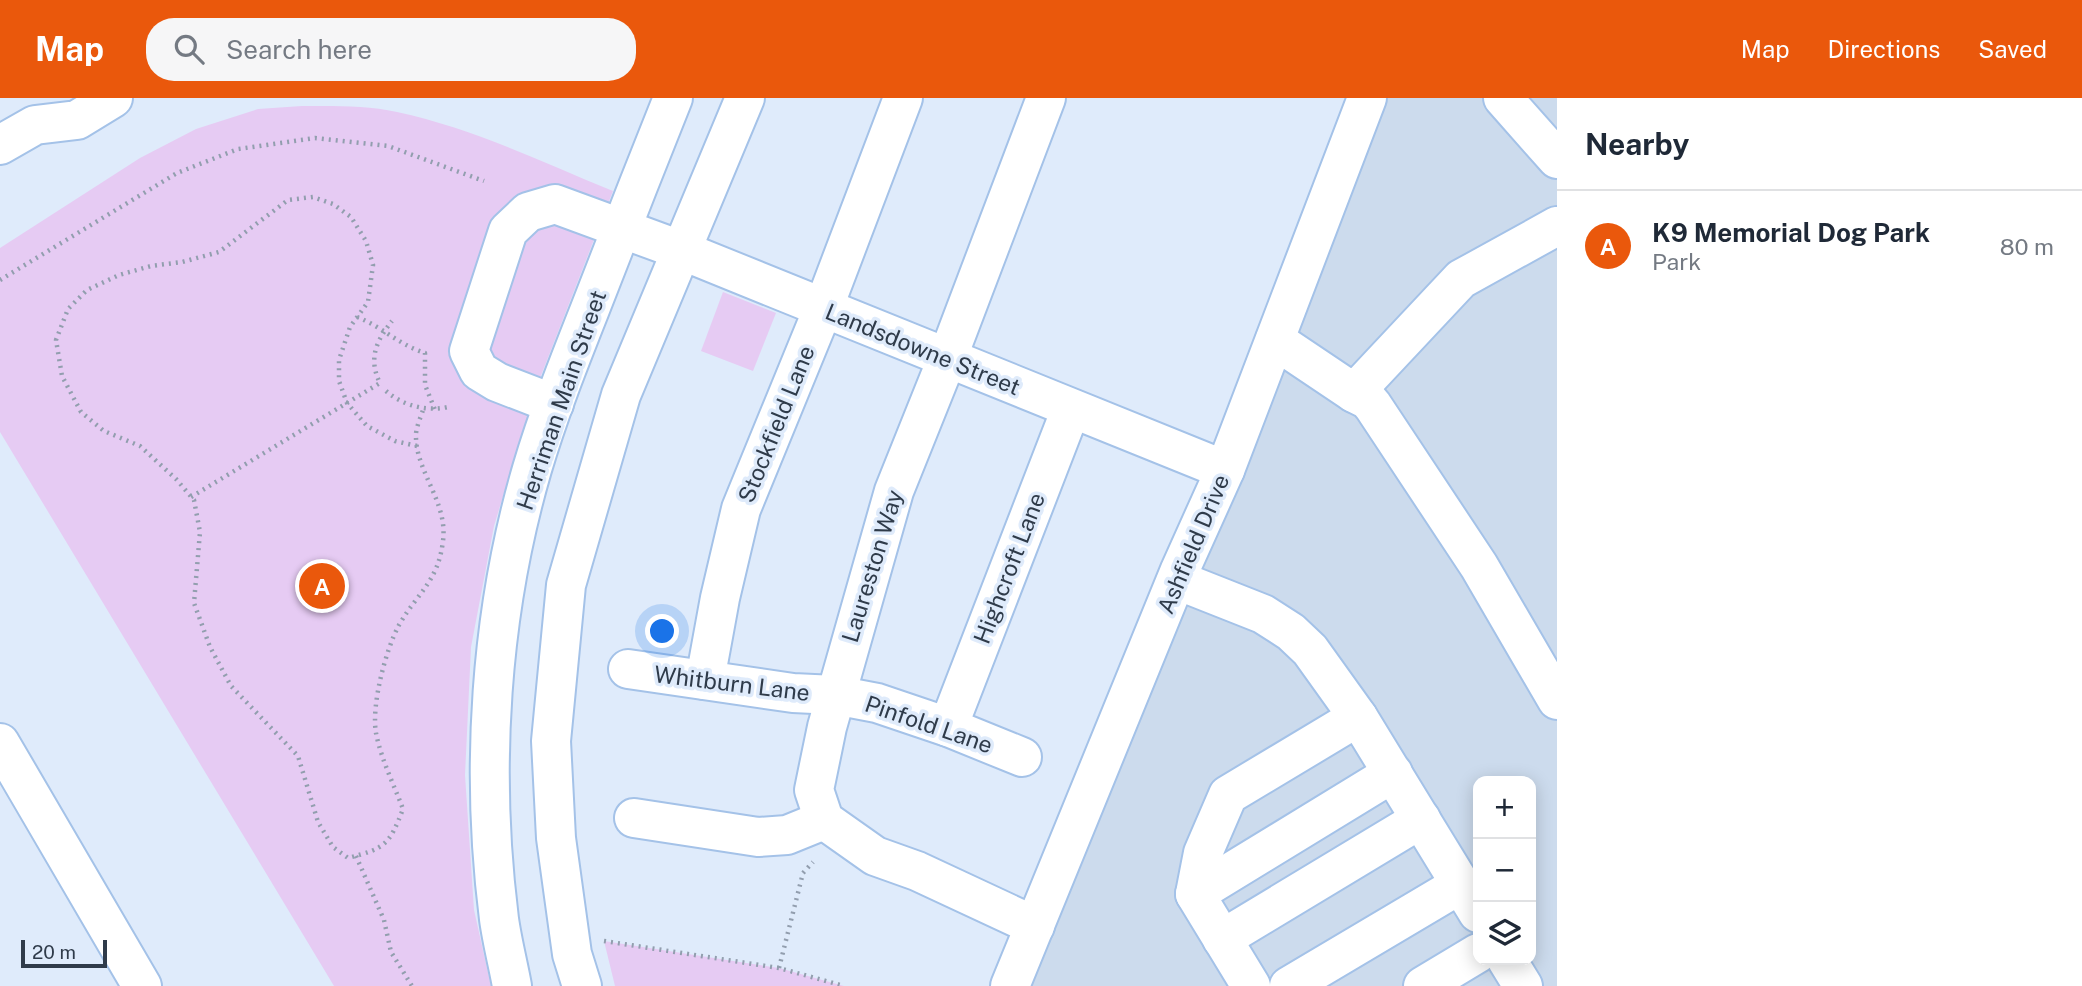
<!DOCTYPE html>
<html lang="en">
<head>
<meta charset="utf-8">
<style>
	:root { --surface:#fff; --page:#f6f6f7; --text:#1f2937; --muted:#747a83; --line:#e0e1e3; --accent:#ea580c }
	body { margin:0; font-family:"Public Sans",sans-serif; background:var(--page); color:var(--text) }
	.controls { position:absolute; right:21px; bottom:21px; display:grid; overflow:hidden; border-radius:14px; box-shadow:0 4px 18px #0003 }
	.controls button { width:63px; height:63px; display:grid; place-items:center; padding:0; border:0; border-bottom:2px solid var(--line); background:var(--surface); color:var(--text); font:35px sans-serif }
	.scale { position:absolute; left:21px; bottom:18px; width:86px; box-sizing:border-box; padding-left:7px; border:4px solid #2f3b4a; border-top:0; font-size:19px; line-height:24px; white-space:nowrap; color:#2f3b4a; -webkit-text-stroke:5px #dfebfb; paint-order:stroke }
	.you { position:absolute; left:663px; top:534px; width:24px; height:24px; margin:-18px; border:5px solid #fff; border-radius:50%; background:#1a73e8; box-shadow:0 0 0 10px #1a73e833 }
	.badge { display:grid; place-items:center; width:46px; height:46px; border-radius:50%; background:var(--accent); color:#fff; font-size:23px; font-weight:700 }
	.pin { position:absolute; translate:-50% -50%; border:4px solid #fff; box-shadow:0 2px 7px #0006 }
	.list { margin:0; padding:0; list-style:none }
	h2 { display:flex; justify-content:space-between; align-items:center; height:91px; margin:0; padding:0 28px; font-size:30px }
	h2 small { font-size:23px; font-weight:400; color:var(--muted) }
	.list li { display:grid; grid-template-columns:46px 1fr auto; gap:21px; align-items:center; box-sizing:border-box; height:112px; padding:0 28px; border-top:2px solid var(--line) }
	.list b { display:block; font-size:26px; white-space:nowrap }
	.list p { margin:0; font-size:23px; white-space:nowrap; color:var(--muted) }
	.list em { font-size:23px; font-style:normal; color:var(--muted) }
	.icon { flex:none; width:38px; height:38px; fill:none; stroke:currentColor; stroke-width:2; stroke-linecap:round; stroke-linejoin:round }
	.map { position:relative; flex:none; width:1557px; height:888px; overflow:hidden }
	header { display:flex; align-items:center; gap:42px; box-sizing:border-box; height:98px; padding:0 35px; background:var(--accent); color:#fff }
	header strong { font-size:33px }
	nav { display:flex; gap:38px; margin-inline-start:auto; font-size:24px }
	.search { width:490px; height:63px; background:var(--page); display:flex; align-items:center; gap:18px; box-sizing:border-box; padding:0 24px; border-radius:28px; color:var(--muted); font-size:26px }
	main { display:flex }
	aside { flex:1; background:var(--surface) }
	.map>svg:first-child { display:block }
</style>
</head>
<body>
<header>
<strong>Map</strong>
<div class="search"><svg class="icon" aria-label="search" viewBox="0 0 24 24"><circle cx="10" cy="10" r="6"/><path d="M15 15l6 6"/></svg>Search here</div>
<nav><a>Map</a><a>Directions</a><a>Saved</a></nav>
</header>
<main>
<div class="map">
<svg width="1557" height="888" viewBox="0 0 1557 888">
	<rect width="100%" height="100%" fill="#dfebfb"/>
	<path fill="#ccdbed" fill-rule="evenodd" d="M1369,0H1557V888H1008ZM1478,683H1531V862H1478Z"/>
	<g fill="#e6cbf3">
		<path d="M302,8C333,8 366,7 397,14C472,30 542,64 613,93L535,293L494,428L471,549L465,677L474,812L491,888H334L0,334V150L140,60L196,31L258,11Z"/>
		<polygon points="723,194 776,215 753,273 701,253"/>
		<polygon points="604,843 779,870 844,888 615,888"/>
	</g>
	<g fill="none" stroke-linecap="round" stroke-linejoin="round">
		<g stroke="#a4c2e8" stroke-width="42">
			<g id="minor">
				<polyline points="1503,0 1557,61"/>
				<polyline points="0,47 35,27 77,22 113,0"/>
				<polyline points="1275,242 1354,295 1461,181 1557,128"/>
				<polyline points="1354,295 1368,302 1373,308 1479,468 1557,602"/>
				<polyline points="554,306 497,284 479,273 469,253 508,133 528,114 555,106 683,153 1225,372"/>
				<polyline points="1177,482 1263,516 1291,534 1310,552 1358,619 1478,815"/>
				<polyline points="628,571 793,595 835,597 877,605 948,629 1022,659"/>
				<polyline points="705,582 720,500 741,411 823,211 903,0"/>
				<polyline points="948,629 1071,311"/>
				<polyline points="0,645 142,888"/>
				<polyline points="634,720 758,739 787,737 824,722"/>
				<polyline points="1195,796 1393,675"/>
				<polyline points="1035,828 917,773 875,758 824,722 814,692 827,629 894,393 947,261 1046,0"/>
				<polyline points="1222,841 1421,721"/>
				<polyline points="1507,862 1523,888"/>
				<polyline points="1010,888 1180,472 1225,372 1367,0"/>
				<polyline points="1251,888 1195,796 1203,755 1228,697 1358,619"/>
				<polyline points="1289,888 1461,786"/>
				<polyline points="1423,888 1478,855"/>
			</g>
		</g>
		<g stroke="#a4c2e8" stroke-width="42">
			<g id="major">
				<path d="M512,888C508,866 502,843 499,821C480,671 490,515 532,371C548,317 569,264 590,211C617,141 645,70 673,0"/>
				<polyline points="582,888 572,856 556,740 551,643 566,487 621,297 745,0"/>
			</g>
		</g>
		<g stroke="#929eae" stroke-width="4.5" stroke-dasharray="2 5" stroke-linecap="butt">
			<polyline points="0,182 177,75 238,51 315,40 388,48 484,83"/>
			<path d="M357,219C381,228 399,247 425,255V287L435,312"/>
			<path d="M386,293C402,307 426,314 448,309"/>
			<path d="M417,348L395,343L367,328L347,305L339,283V262L350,229L368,204L373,167L366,143L351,119L333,106L313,99L288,102L219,154L182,164L151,168L119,177L87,192L68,211L56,242L62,278L81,314L104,333L140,348L176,381L194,402L200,434L194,505L210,549L231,588L298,658L318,724L333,749L348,760C386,750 389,747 403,711C394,687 381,661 376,635C371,607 386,551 399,527C418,494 438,484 443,443C448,405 417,375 416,340C415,331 421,319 424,309"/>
			<path d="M191,399L380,285C368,261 376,243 392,223"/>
			<polyline points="356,758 384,822 391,854 412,888"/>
			<polyline points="604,843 779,870 844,888"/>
			<polyline points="779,870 803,775 813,764"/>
		</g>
		<use href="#minor" stroke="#fff" stroke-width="38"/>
		<use href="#major" stroke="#fff" stroke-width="38"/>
	</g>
	<g text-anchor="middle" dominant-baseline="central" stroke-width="7" stroke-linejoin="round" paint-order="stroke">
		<g font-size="23" fill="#2f3b4a" stroke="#dfebfb">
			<text transform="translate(923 251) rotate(22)">Landsdowne Street</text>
			<text transform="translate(561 302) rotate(-71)">Herriman Main Street</text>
			<text transform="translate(776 326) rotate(-68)">Stockfield Lane</text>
			<text transform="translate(1193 446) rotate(-67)">Ashfield Drive</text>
			<text transform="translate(872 468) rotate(-73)">Laureston Way</text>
			<text transform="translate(1009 470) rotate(-69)">Highcroft Lane</text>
			<text transform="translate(732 585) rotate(7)">Whitburn Lane</text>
			<text transform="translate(929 626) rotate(19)">Pinfold Lane</text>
		</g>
	</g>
</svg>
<div class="controls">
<button>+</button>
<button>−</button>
<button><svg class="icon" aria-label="layers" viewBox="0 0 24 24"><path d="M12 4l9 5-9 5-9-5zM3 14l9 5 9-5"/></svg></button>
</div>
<div class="scale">20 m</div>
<div class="you"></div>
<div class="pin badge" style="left:322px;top:488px">A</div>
</div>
<aside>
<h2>Nearby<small></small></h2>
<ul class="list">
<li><span class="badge">A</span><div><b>K9 Memorial Dog Park</b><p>Park</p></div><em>80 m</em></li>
</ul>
</aside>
</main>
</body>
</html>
